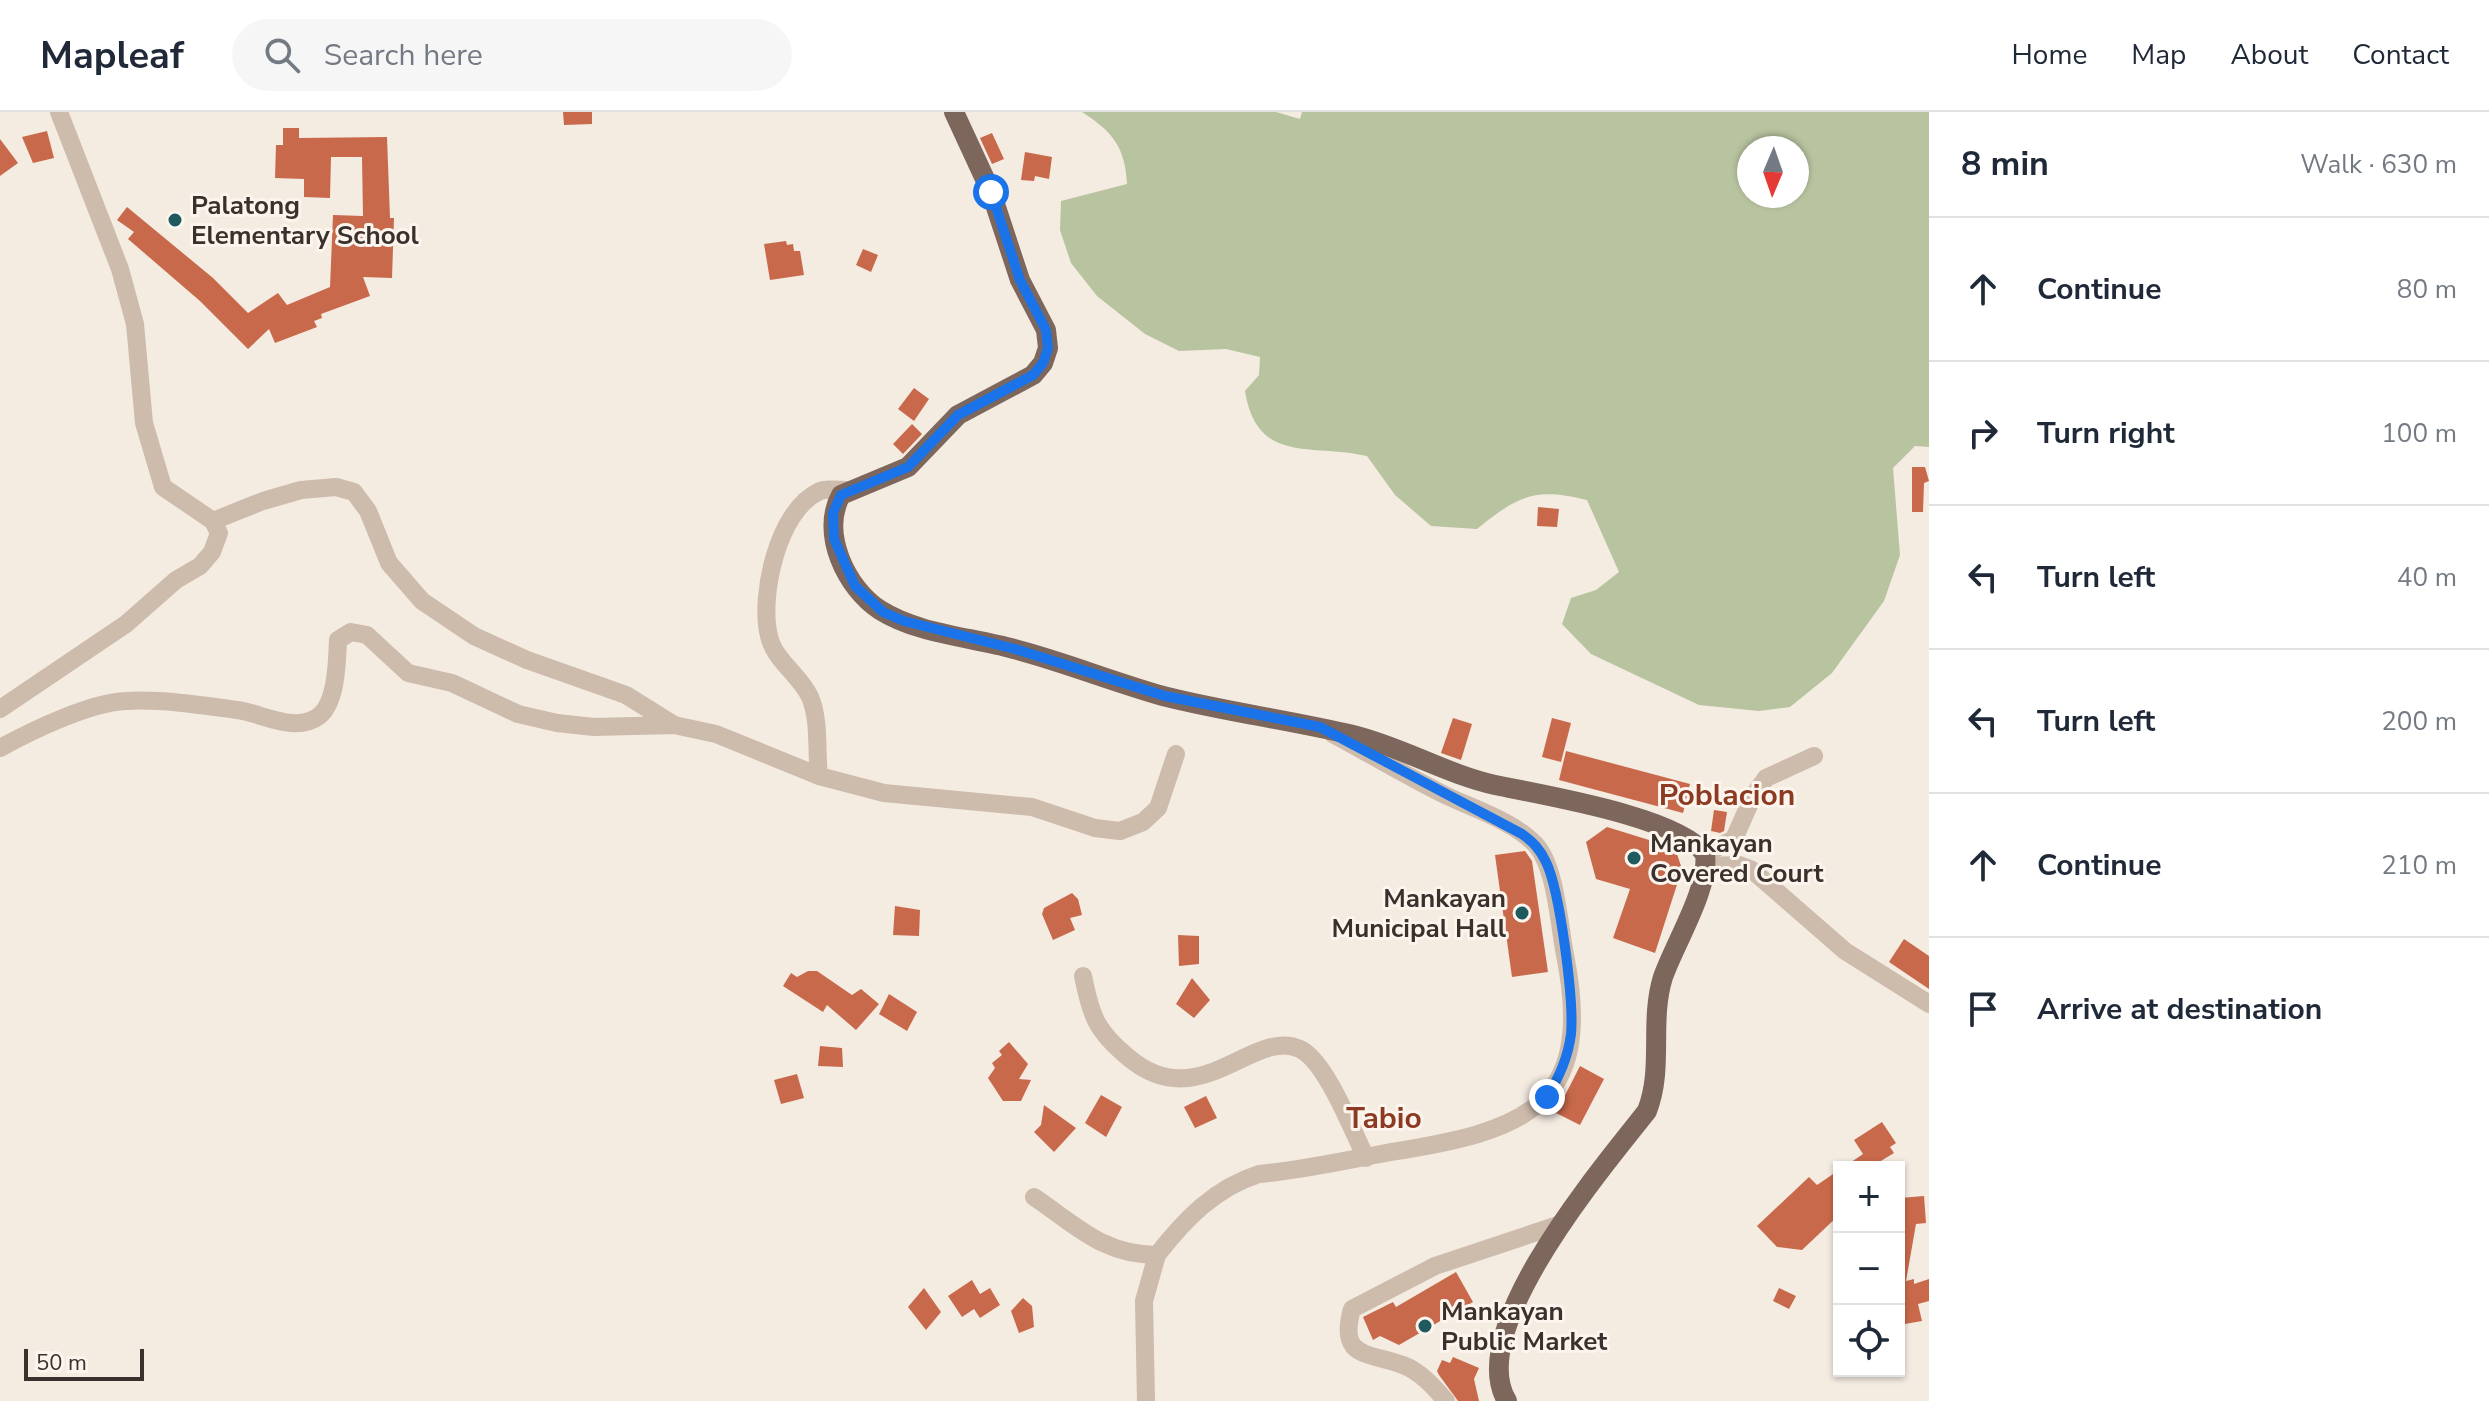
<!DOCTYPE html>
<html lang="en">
<head>
<meta charset="utf-8">
<style>
	:root { --surface:#fff; --page:#f6f6f7; --text:#1f2937; --muted:#747a83; --line:#e0e1e3 }
	body { margin:0; font-family:"Nunito Sans",sans-serif; background:var(--page); color:var(--text) }
	.controls { position:absolute; right:24px; bottom:24px; display:grid; overflow:hidden; border-radius:0px; box-shadow:0 2px 6px #0004 }
	.controls button { width:72px; height:72px; display:grid; place-items:center; padding:0; border:0; border-bottom:2px solid var(--line); background:var(--surface); color:var(--text); font:40px sans-serif }
	.compass { position:absolute; left:1737px; top:24px; width:72px; height:72px; border-radius:50%; background:var(--surface); box-shadow:0 2px 6px #0004; rotate:182deg }
	.scale { position:absolute; left:24px; bottom:20px; width:120px; box-sizing:border-box; padding-left:8px; border:4px solid #3b302b; border-top:0; font-size:22px; line-height:28px; white-space:nowrap; color:#3b302b; -webkit-text-stroke:6px #fbf5ee; paint-order:stroke }
	.stop { position:absolute; width:24px; height:24px; margin:-18px; border:6px solid #1a73e8; border-radius:50%; background:#fff }
	.stop.end { background:#1a73e8; border-color:#fff; box-shadow:0 2px 8px #0008 }
	.list { margin:0; padding:0; list-style:none }
	h2 { display:flex; justify-content:space-between; align-items:center; height:104px; margin:0; padding:0 32px; font-size:34px }
	h2 small { font-size:26px; font-weight:400; color:var(--muted) }
	.list li { display:grid; grid-template-columns:52px 1fr auto; gap:24px; align-items:center; box-sizing:border-box; height:144px; padding:0 32px; border-top:2px solid var(--line) }
	.list b { display:block; font-size:30px; white-space:nowrap }
	.list em { font-size:26px; font-style:normal; color:var(--muted) }
	.icon { flex:none; width:44px; height:44px; fill:none; stroke:currentColor; stroke-width:2; stroke-linecap:round; stroke-linejoin:round }
	.map { position:relative; flex:none; width:1929px; height:1289px; overflow:hidden }
	header { display:flex; align-items:center; gap:48px; box-sizing:border-box; height:112px; padding:0 40px; background:var(--surface); border-bottom:2px solid var(--line) }
	header strong { font-size:38px }
	nav { display:flex; gap:44px; margin-inline-start:auto; font-size:28px }
	.search { width:560px; height:72px; background:var(--page); display:flex; align-items:center; gap:20px; box-sizing:border-box; padding:0 28px; border-radius:44px; color:var(--muted); font-size:30px }
	main { display:flex }
	aside { flex:1; background:var(--surface) }
	.map>svg:first-child { display:block }
</style>
</head>
<body>
<header>
<strong>Mapleaf</strong>
<div class="search"><svg class="icon" aria-label="search" viewBox="0 0 24 24"><circle cx="10" cy="10" r="6"/><path d="M15 15l6 6"/></svg>Search here</div>
<nav><a>Home</a><a>Map</a><a>About</a><a>Contact</a></nav>
</header>
<main>
<div class="map">
<svg width="1929" height="1289" viewBox="0 0 1929 1289">
	<rect width="100%" height="100%" fill="#f4ebe1"/>
	<path fill="#b8c4a0" fill-rule="evenodd" d="M1082,0H1276L1300,7L1302,0H1929V335L1915,334L1893,356L1900,443L1884,489L1832,561L1790,595L1759,599L1699,593L1591,542L1562,512L1571,486L1596,478L1619,460L1587,388C1534,375 1518,384 1477,417L1431,414L1395,383L1367,344C1311,331 1257,353 1245,279L1259,263L1260,245L1226,237L1179,239L1145,222L1097,184L1071,151L1060,118L1061,89L1127,72C1125,35 1113,20 1082,0ZM1749,36H1797V84H1749Z"/>
	<g fill="#c8694b">
		<polygon points="563,0 592,0 592,12 564,13"/>
		<polygon points="283,16 299,16 299,26 387,25 390,106 394,106 392,166 363,165 370,184 321,202 322,206 314,209 317,215 275,231 269,217 248,237 200,189 128,127 134,120 117,108 127,95 213,166 248,201 278,181 287,193 330,175 333,103 363,104 362,45 331,45 330,86 304,85 304,67 275,66 276,33 283,33"/>
		<polygon points="47,19 54,46 33,51 22,25"/>
		<polygon points="992,21 1004,47 992,52 980,26"/>
		<polygon points="0,27 18,51 0,64"/>
		<polygon points="1025,40 1052,45 1049,67 1035,64 1034,69 1021,68"/>
		<polygon points="786,129 787,133 793,132 794,139 800,139 804,163 770,168 764,132"/>
		<polygon points="863,137 878,143 871,160 856,153"/>
		<polygon points="914,276 929,287 914,309 898,297"/>
		<polygon points="912,312 922,322 903,342 893,332"/>
		<polygon points="1912,355 1925,355 1929,369 1924,371 1923,400 1912,400"/>
		<polygon points="1538,395 1559,397 1557,415 1537,414"/>
		<polygon points="1453,606 1472,612 1461,648 1441,641"/>
		<polygon points="1552,606 1571,611 1561,650 1542,645"/>
		<polygon points="1566,639 1690,672 1683,701 1559,668"/>
		<polygon points="1714,698 1727,700 1724,719 1720,721 1711,719"/>
		<polygon points="1607,715 1675,736 1682,757 1655,841 1613,826 1630,777 1596,767 1586,730"/>
		<polygon points="1525,739 1532,749 1548,860 1512,865 1495,743"/>
		<polygon points="1072,781 1078,787 1082,803 1070,806 1075,818 1053,828 1042,802 1044,796"/>
		<polygon points="895,794 920,798 919,824 893,823"/>
		<polygon points="1178,823 1199,824 1199,852 1179,854"/>
		<polygon points="1904,827 1929,844 1929,877 1889,850"/>
		<polygon points="808,859 817,859 852,883 861,877 879,892 856,918 827,893 823,900 783,874 791,861 797,865"/>
		<polygon points="1192,866 1210,888 1194,906 1176,892"/>
		<polygon points="889,882 917,900 907,919 879,902"/>
		<polygon points="1009,930 1028,952 1019,967 1031,968 1021,989 1003,989 988,966 995,956 992,951 1002,943 999,939"/>
		<polygon points="820,934 842,936 843,955 818,954"/>
		<polygon points="1580,954 1604,967 1580,1013 1556,1001"/>
		<polygon points="797,962 804,986 781,992 774,968"/>
		<polygon points="1101,983 1122,995 1106,1025 1085,1011"/>
		<polygon points="1206,984 1217,1006 1195,1016 1184,995"/>
		<polygon points="1044,993 1076,1016 1054,1040 1034,1020 1041,1013"/>
		<polygon points="1882,1010 1896,1031 1890,1035 1894,1041 1871,1055 1844,1055 1863,1042 1854,1028"/>
		<polygon points="1839,1058 1839,1103 1802,1138 1777,1135 1757,1114 1809,1065 1817,1073"/>
		<polygon points="1924,1084 1926,1111 1916,1112 1906,1169 1914,1167 1914,1172 1929,1167 1929,1189 1918,1192 1922,1209 1899,1213 1899,1125 1904,1126 1900,1086"/>
		<polygon points="1456,1160 1473,1190 1399,1233 1380,1224 1373,1228 1363,1205 1393,1190 1396,1195"/>
		<polygon points="972,1168 980,1182 990,1176 1000,1193 980,1206 974,1197 962,1205 948,1184"/>
		<polygon points="924,1176 941,1200 926,1218 908,1195"/>
		<polygon points="1779,1176 1796,1184 1789,1197 1773,1189"/>
		<polygon points="1023,1186 1032,1194 1034,1215 1019,1221 1011,1199"/>
		<polygon points="1453,1245 1479,1256 1474,1267 1479,1289 1458,1289 1439,1263 1437,1259 1442,1248 1450,1251"/>
	</g>
	<g fill="none" stroke-linecap="round" stroke-linejoin="round">
		<g stroke="#cdbbac" stroke-width="18">
			<path d="M848,378C838,378 826,376 818,380C778,399 759,484 769,524C774,548 800,563 810,585C820,608 816,639 819,664L884,681L1032,695L1095,716L1120,719L1143,710L1158,696L1176,642"/>
			<polyline points="213,409 263,389 301,378 336,375 354,380 368,399 389,451 422,489 474,524 527,548 626,583 674,613"/>
			<polyline points="0,597 126,512 176,468 200,454 212,440 219,421 213,409 163,375 144,311 135,212 120,157 59,0"/>
			<path d="M0,636C31,619 91,590 126,589C162,587 201,593 237,598C262,601 295,622 319,604C337,590 337,548 338,528L351,520L367,523L408,561L452,571L518,602L557,611L594,615L674,613L716,622L819,664"/>
			<polyline points="1705,742 1734,727 1753,684 1766,666 1814,644"/>
			<polyline points="1705,754 1739,753 1752,758 1845,839 1929,892"/>
			<path d="M1083,864C1091,904 1096,919 1129,946C1200,1005 1253,915 1300,937C1326,949 1353,1020 1366,1046"/>
			<path d="M1034,1085C1077,1114 1103,1143 1157,1143C1185,1107 1215,1076 1259,1062C1304,1058 1347,1048 1391,1040C1522,1019 1596,997 1565,843C1559,813 1556,754 1535,732C1513,709 1474,697 1445,683C1407,664 1370,642 1333,622"/>
			<polyline points="1146,1289 1144,1189 1157,1143"/>
			<path d="M1446,1289C1434,1275 1421,1260 1403,1253C1368,1240 1338,1247 1352,1197L1435,1154L1561,1112"/>
		</g>
		<path stroke="#7d675c" stroke-width="20" d="M954,0L991,80L1020,168L1046,218L1048,236L1043,251L1033,263L958,303L908,355L841,383C820,421 846,476 880,498C918,522 971,525 1014,537C1064,550 1113,570 1163,584C1226,600 1290,608 1353,623C1402,635 1446,662 1495,673C1542,683 1679,705 1705,742C1710,775 1674,833 1663,865C1649,910 1664,956 1647,999C1603,1055 1464,1218 1507,1289"/>
	</g>
	<g fill="none" stroke-linecap="round" stroke-linejoin="round">
		<path stroke="#1a73e8" stroke-width="10" d="M991,80L1020,168L1046,218L1048,236L1043,251L1033,263L958,303L908,355L841,383L833,401L834,427L855,474L883,500L904,509L1015,537L1165,584L1320,615L1522,722C1533,730 1540,737 1546,750C1560,779 1574,888 1571,922C1568,946 1559,965 1547,985"/>
	</g>
	<g fill="#1f5a5e" stroke="#fbf5ee" stroke-width="3">
		<circle cx="175" cy="108" r="8"/>
		<circle cx="1634" cy="746" r="8"/>
		<circle cx="1522" cy="801" r="8"/>
		<circle cx="1425" cy="1214" r="8"/>
	</g>
	<g text-anchor="middle" dominant-baseline="central" stroke-width="6" stroke-linejoin="round" paint-order="stroke">
		<g font-size="26" font-weight="bold" fill="#3b302b" stroke="#fbf5ee" text-anchor="start">
			<text x="191" y="93">Palatong<tspan x="191" dy="30">Elementary School</tspan></text>
			<text x="1650" y="731">Mankayan<tspan x="1650" dy="30">Covered Court</tspan></text>
			<text x="1506" y="786" text-anchor="end">Mankayan<tspan x="1506" dy="30">Municipal Hall</tspan></text>
			<text x="1441" y="1199">Mankayan<tspan x="1441" dy="30">Public Market</tspan></text>
		</g>
		<g font-size="30" font-weight="bold" fill="#8c3b22" stroke="#fbf5ee">
			<text x="1727" y="683">Poblacion</text>
			<text x="1384" y="1006">Tabio</text>
		</g>
	</g>
</svg>
<div class="controls">
<button>+</button>
<button>−</button>
<button><svg class="icon" aria-label="locate" viewBox="0 0 24 24"><circle cx="12" cy="12" r="6"/><path d="M12 2v4M12 18v4M2 12h4M18 12h4"/></svg></button>
</div>
<svg class="compass" viewBox="-18 -18 36 36"><path d="M0-13l5 13h-10z" fill="#e53935"/><path d="M0 13l5-13h-10z" fill="#747a83"/></svg>
<div class="scale">50 m</div>
<div class="stop" style="left:991px;top:80px"></div>
<div class="stop end" style="left:1547px;top:985px"></div>
</div>
<aside>
<h2>8 min<small>Walk · 630 m</small></h2>
<ul class="list">
<li><svg class="icon" aria-label="ahead" viewBox="0 0 24 24"><path d="M12 20V5M6 11l6-6 6 6"/></svg><div><b>Continue</b></div><em>80 m</em></li>
<li><svg class="icon" aria-label="right" viewBox="0 0 24 24"><path d="M7 20v-9h11M14 6l5 5-5 5"/></svg><div><b>Turn right</b></div><em>100 m</em></li>
<li><svg class="icon" aria-label="left" viewBox="0 0 24 24"><path d="M17 20v-9H6M10 6l-5 5 5 5"/></svg><div><b>Turn left</b></div><em>40 m</em></li>
<li><svg class="icon" aria-label="left" viewBox="0 0 24 24"><path d="M17 20v-9H6M10 6l-5 5 5 5"/></svg><div><b>Turn left</b></div><em>200 m</em></li>
<li><svg class="icon" aria-label="ahead" viewBox="0 0 24 24"><path d="M12 20V5M6 11l6-6 6 6"/></svg><div><b>Continue</b></div><em>210 m</em></li>
<li><svg class="icon" aria-label="arrive" viewBox="0 0 24 24"><path d="M6 21V4h12l-3 4 3 4H6"/></svg><div><b>Arrive at destination</b></div></li>
</ul>
</aside>
</main>
</body>
</html>
